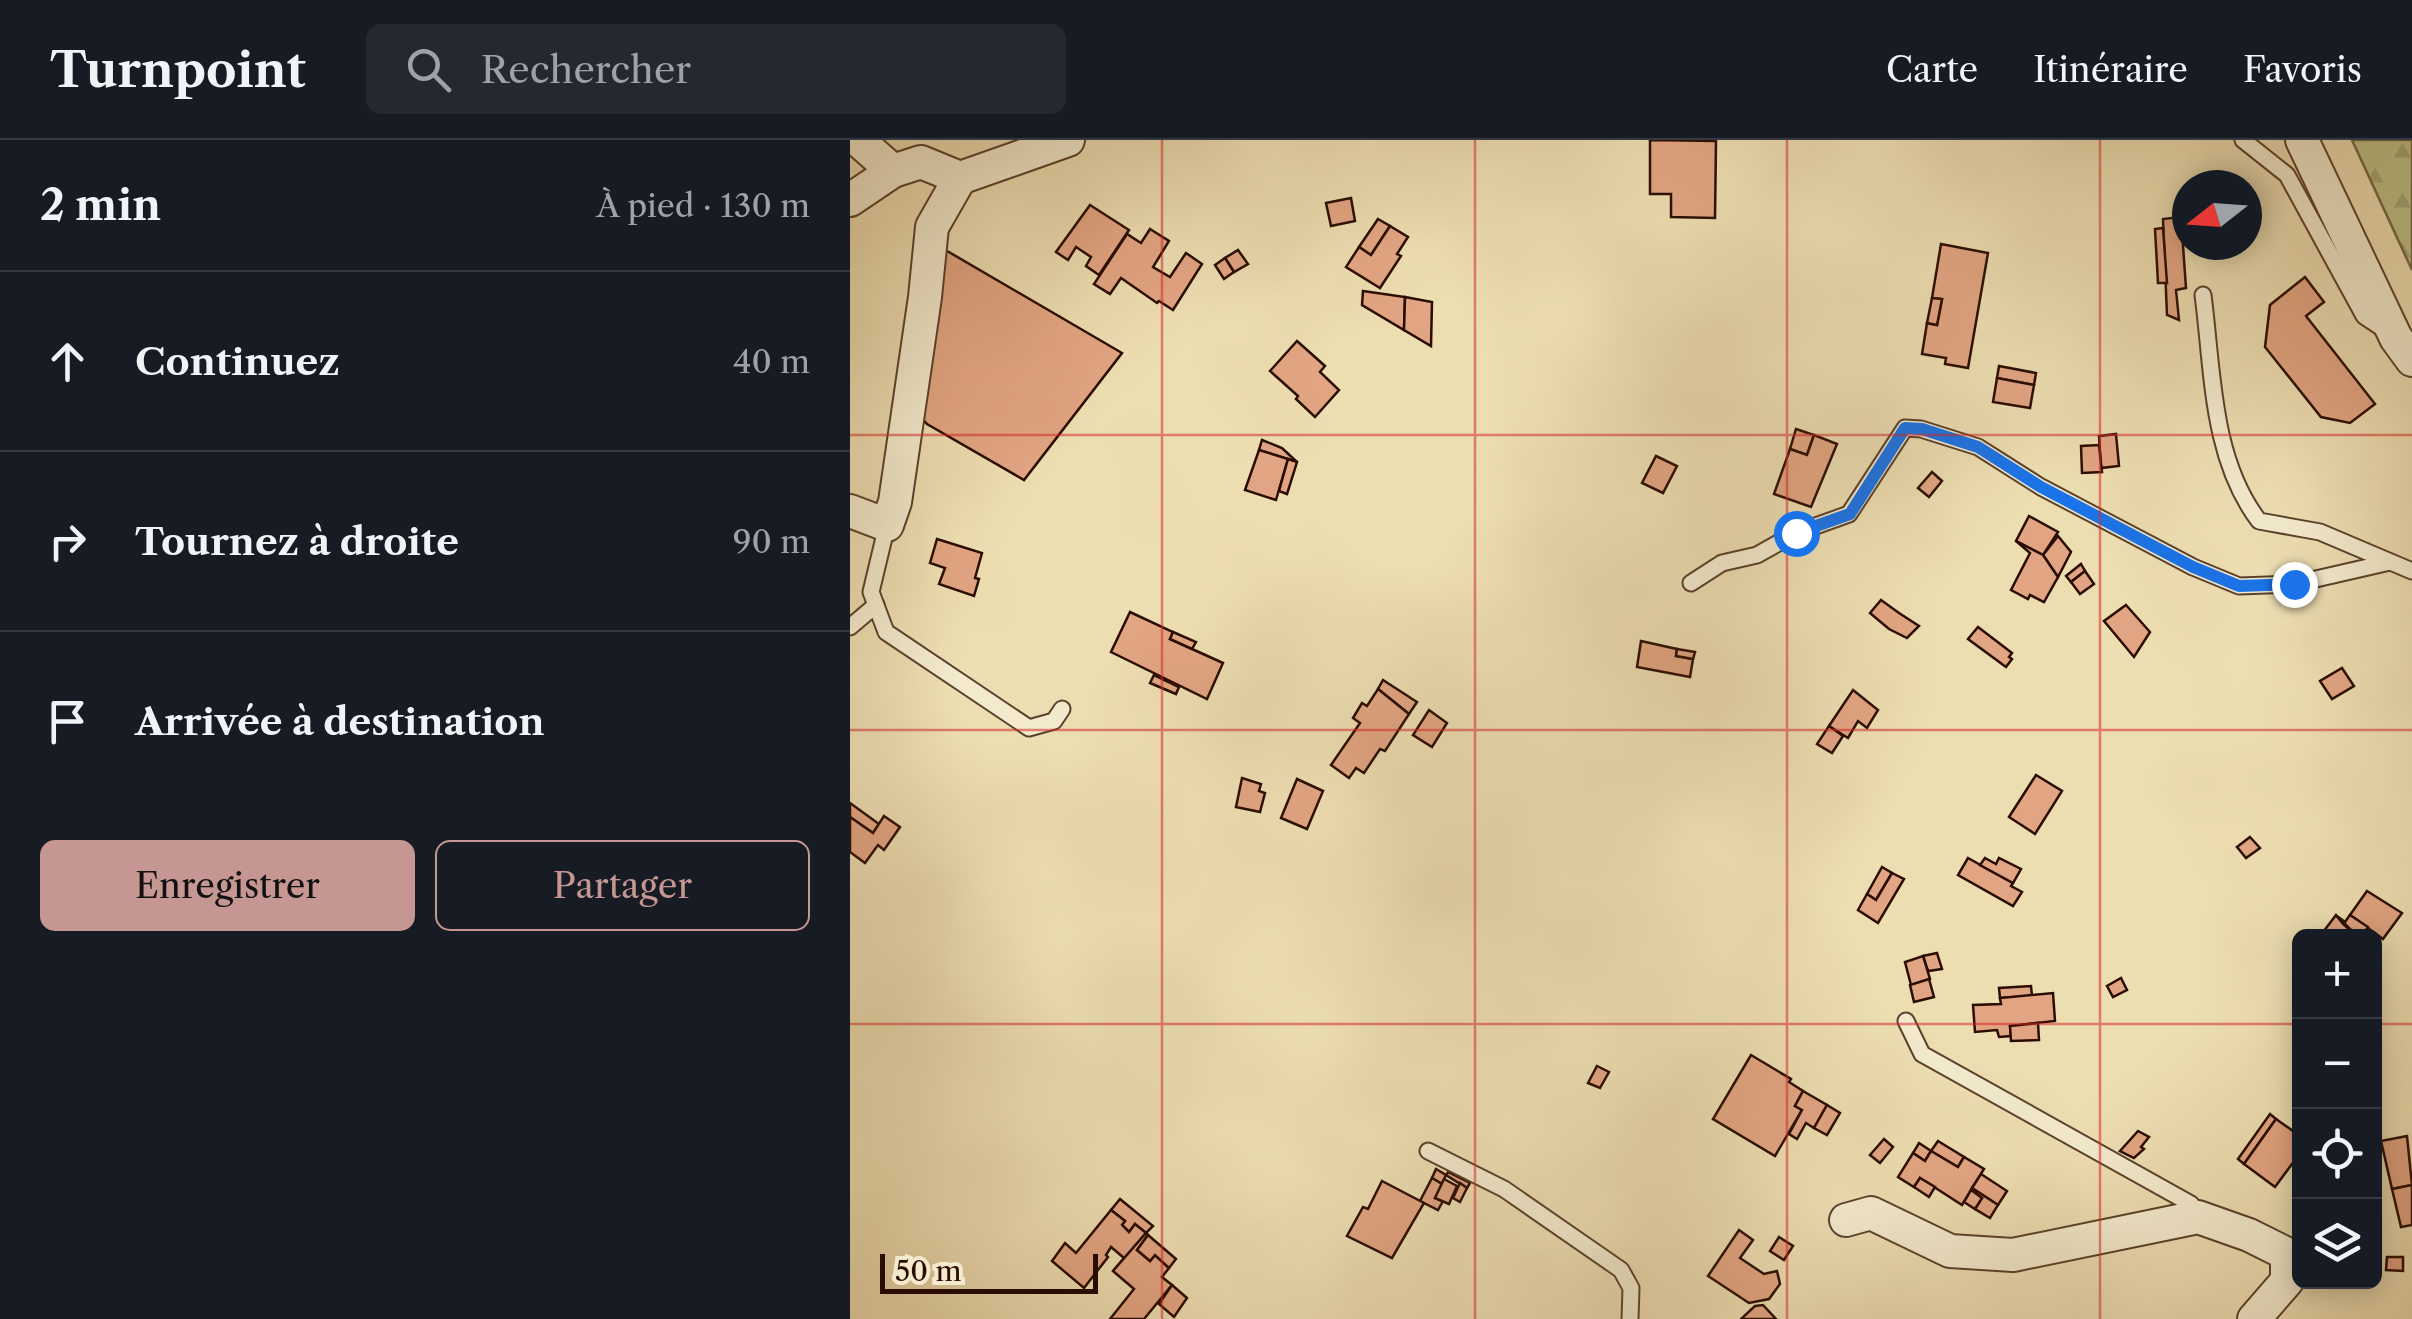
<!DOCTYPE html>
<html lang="fr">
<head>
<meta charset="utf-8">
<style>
	:root { --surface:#171b24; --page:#242831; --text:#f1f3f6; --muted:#9ea1a6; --line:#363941; --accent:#c59692 }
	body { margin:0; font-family:"Libre Caslon Text",serif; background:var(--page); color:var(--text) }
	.controls { position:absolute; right:30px; bottom:30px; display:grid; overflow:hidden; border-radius:15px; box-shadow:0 5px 25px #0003 }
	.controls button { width:90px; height:90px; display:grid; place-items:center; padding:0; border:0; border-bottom:2px solid var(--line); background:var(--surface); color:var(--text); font:50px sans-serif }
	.compass { position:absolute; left:1322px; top:30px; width:90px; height:90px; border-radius:50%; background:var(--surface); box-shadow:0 5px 25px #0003; rotate:253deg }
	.scale { position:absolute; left:30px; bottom:25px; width:218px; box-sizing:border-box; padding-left:10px; border:5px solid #2a0d00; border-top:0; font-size:28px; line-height:35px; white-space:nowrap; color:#2a0d00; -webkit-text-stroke:8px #f3eacd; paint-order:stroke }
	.stop { position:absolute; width:30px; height:30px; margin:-22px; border:8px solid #1a73e8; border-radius:50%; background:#fff }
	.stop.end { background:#1a73e8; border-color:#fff; box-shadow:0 2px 10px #0008 }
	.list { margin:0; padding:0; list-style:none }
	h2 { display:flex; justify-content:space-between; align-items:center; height:130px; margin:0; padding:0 40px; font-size:42px }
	h2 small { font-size:32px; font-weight:400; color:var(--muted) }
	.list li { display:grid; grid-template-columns:65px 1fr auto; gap:30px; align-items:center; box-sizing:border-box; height:180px; padding:0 40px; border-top:2px solid var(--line) }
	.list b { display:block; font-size:38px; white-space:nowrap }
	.list em { font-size:32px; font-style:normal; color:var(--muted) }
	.actions { display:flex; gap:20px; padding:30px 40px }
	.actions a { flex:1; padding:22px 0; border:2px solid var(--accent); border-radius:15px; text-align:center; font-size:35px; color:var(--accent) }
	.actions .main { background:var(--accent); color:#111 }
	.icon { flex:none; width:55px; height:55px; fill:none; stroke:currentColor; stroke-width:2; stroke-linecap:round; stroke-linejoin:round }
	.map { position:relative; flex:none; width:1562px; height:1179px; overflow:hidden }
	header { display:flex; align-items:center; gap:60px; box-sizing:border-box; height:140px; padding:0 50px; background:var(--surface); border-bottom:2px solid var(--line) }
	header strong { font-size:48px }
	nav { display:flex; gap:55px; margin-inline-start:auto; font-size:35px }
	.search { width:700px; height:90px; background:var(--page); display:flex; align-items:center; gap:25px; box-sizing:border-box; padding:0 35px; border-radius:15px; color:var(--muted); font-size:38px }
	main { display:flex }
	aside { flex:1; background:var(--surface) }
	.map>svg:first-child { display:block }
</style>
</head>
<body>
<header>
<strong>Turnpoint</strong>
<div class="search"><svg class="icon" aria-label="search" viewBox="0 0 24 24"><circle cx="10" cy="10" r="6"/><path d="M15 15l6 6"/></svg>Rechercher</div>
<nav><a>Carte</a><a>Itinéraire</a><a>Favoris</a></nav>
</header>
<main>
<aside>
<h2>2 min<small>À pied · 130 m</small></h2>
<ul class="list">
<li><svg class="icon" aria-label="ahead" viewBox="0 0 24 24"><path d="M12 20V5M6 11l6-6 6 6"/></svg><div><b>Continuez</b></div><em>40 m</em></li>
<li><svg class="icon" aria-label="right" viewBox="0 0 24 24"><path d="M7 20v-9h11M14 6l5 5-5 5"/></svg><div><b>Tournez à droite</b></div><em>90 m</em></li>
<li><svg class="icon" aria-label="arrive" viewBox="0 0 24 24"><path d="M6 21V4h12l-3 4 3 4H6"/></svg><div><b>Arrivée à destination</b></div></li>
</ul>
<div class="actions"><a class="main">Enregistrer</a><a>Partager</a></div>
</aside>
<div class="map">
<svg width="1562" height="1179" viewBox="0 0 1562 1179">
	<defs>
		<pattern id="forest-firs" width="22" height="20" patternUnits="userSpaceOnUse" patternTransform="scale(2.5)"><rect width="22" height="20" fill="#bdc089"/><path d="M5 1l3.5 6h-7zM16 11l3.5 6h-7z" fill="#a3a474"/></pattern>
	</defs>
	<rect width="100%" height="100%" fill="#eddeb2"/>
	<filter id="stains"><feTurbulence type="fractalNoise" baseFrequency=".002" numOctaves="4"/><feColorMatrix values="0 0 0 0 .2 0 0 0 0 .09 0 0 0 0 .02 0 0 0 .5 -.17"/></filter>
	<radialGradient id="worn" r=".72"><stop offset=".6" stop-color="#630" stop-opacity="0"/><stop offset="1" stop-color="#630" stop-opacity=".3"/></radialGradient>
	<polygon fill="url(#forest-firs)" stroke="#746644" stroke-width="2.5" points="1502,0 1562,0 1562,130"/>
	<g fill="#e2a583" stroke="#2a0d00" stroke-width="2.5">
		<polygon points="800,0 866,1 865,78 821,77 821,54 800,54"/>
		<polygon points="501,58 505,81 481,86 476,63"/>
		<polygon points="240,65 279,90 249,135 236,126 241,117 226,107 218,120 206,112"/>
		<polygon points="1331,77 1336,148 1326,150 1329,180 1317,175 1313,79"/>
		<polygon points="528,79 540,86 521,115 509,107"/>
		<polygon points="540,86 558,97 547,114 551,116 530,148 496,127 509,107 521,115"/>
		<polygon points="1313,88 1317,143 1308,143 1305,89"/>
		<polygon points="300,89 319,101 303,127 320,137 336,113 352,124 323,170 309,161 307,163 271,138 260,154 244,144 277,94 291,103"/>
		<polygon points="1091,104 1138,113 1118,228 1095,224 1096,218 1072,214 1077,183 1087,185 1092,159 1082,158"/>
		<polygon points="92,108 272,213 174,340 77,284 66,273"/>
		<polygon points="388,110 398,124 384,132 375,118"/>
		<polygon points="375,118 384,132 374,139 365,125"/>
		<polygon points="1455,137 1474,162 1456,176 1525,264 1500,283 1471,277 1415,207 1420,165"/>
		<polygon points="513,151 555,157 554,190 512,165"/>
		<polygon points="555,157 582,162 581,206 554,190"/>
		<polygon points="1082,158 1092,159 1087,185 1077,183"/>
		<polygon points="447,201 475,226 470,232 489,250 465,277 446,259 448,256 420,231"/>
		<polygon points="1149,226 1186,233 1184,245 1147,238"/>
		<polygon points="1147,238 1184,245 1180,268 1143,262"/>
		<polygon points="946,289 964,295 957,315 940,309"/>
		<polygon points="1266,294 1269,326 1251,328 1249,296"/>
		<polygon points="964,295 987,304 961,367 924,354 940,309 957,315"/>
		<polygon points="412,300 432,308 447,322 409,310"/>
		<polygon points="1249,305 1252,332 1232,333 1231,306"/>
		<polygon points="409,310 438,319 426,360 395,350"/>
		<polygon points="806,316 827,326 813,353 792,343"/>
		<polygon points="438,319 447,322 437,354 429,351"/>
		<polygon points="1082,332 1092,341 1079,357 1068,348"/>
		<polygon points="1179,376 1208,392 1193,415 1166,401"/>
		<polygon points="1208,396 1221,412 1208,437 1193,415"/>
		<polygon points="87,399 132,413 125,438 129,439 124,456 89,444 95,428 80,423"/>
		<polygon points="1166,401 1193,415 1208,437 1194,462 1180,455 1178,459 1161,450 1180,413"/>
		<polygon points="1231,424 1235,431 1221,442 1216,436"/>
		<polygon points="1235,431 1244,444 1230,454 1221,442"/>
		<polygon points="1031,460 1049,473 1069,486 1057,498 1039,489 1020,473"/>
		<polygon points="1276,465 1300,492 1284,517 1254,481"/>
		<polygon points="280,472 323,492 320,499 373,523 357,559 261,512"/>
		<polygon points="1128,487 1162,513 1159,517 1162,519 1156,527 1118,499"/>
		<polygon points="323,492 346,502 342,509 320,499"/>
		<polygon points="791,501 827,509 826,516 843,519 840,537 787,527"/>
		<polygon points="827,509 845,512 843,519 826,516"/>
		<polygon points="1492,528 1504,546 1482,559 1470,541"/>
		<polygon points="304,535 329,547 326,554 300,543"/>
		<polygon points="533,540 567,562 559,574 528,549"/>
		<polygon points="528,549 559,574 535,611 530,609 514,633 506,628 499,638 481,625 510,583 503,578 512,563 517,566"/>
		<polygon points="1003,550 1028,570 1017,588 1008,581 998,598 979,586"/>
		<polygon points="579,570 597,583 582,607 563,595"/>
		<polygon points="979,586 993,596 982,613 967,604"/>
		<polygon points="1186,635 1212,651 1185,694 1159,677"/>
		<polygon points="392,638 411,644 409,651 415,653 410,672 386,667"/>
		<polygon points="447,639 473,651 457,689 431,678"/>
		<polygon points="0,663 29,684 23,693 0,677"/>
		<polygon points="34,676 50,687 34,710 28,705 15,723 0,712 0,677 23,693"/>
		<polygon points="1400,697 1410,708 1396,718 1387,707"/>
		<polygon points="1118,718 1163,743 1161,746 1172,752 1163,766 1108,735"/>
		<polygon points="1135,718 1146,724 1149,718 1171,729 1163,743 1130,725"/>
		<polygon points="1032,727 1042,733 1026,760 1017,754"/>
		<polygon points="1042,733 1054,739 1028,783 1008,770 1017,754 1026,760"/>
		<polygon points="1517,751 1552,773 1533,799 1500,775"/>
		<polygon points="1486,775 1493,784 1507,796 1470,796"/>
		<polygon points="1500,775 1518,787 1512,796 1507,796 1487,776 1495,782"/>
		<polygon points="1087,813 1092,829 1078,831 1073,816"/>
		<polygon points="1073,816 1080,839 1061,845 1055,822"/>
		<polygon points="1271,838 1277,850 1263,857 1257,846"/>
		<polygon points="1079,839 1084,857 1064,862 1060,845"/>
		<polygon points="1181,846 1182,856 1150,858 1149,848"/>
		<polygon points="1203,853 1205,881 1160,886 1161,896 1149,897 1147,890 1125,892 1123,865 1151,864 1150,858"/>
		<polygon points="1188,883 1189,900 1161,901 1160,886"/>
		<polygon points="901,915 941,939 939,942 953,951 945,966 952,970 925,1016 863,979"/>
		<polygon points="747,926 759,932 750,948 738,943"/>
		<polygon points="953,951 977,965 964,988 956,983 947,999 939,994 952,970 945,966"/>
		<polygon points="977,965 990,973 977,995 964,988"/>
		<polygon points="1420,974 1426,979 1394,1024 1388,1019"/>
		<polygon points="1426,979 1450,996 1450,1013 1425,1047 1394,1024"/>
		<polygon points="1288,991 1299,997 1291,1007 1294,1009 1284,1018 1270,1011"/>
		<polygon points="1557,996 1562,1045 1542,1049 1531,1001"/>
		<polygon points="1034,999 1043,1007 1030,1023 1020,1015"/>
		<polygon points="1088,1001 1114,1017 1108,1027 1081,1011"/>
		<polygon points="1069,1003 1081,1011 1075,1021 1063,1013"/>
		<polygon points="1081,1011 1108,1027 1114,1017 1134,1029 1112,1065 1070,1038 1064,1047 1048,1037 1063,1013 1075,1021"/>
		<polygon points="586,1029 596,1035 592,1044 582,1038"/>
		<polygon points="598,1032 620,1043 617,1048 596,1035"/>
		<polygon points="1131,1034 1157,1051 1148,1065 1122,1048"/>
		<polygon points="582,1038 592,1044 585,1058 593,1061 588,1070 570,1061"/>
		<polygon points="1070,1038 1085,1047 1079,1057 1064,1047"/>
		<polygon points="594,1039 607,1046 599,1064 585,1058"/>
		<polygon points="532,1041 574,1063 542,1118 497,1096 513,1067 518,1069"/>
		<polygon points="610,1043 617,1048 610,1062 603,1058"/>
		<polygon points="1562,1045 1562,1085 1551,1087 1542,1049"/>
		<polygon points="1122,1048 1148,1065 1140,1078 1125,1069 1132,1058 1121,1050"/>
		<polygon points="1121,1050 1132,1058 1125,1069 1114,1062"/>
		<polygon points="270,1059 303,1086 296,1093 285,1084 279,1092 272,1085 275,1081 261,1070"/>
		<polygon points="261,1070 275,1081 272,1085 279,1092 285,1084 296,1093 263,1131 274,1118 261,1107 256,1115 258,1117 234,1148 202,1121 215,1103 226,1113"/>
		<polygon points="889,1090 903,1100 890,1118 914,1134 927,1131 930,1144 919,1159 899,1163 858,1136"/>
		<polygon points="296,1093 298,1095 287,1110 300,1121 305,1115 319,1128 312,1137 322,1145 294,1179 260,1179 284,1149 263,1131"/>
		<polygon points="298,1095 326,1119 319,1128 305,1115 300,1121 287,1110"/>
		<polygon points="929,1097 943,1106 934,1120 920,1111"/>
		<polygon points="1537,1117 1553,1117 1553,1131 1536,1130"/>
		<polygon points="322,1145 337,1158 324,1177 309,1164"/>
		<polygon points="913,1165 926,1179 891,1179 905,1166"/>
	</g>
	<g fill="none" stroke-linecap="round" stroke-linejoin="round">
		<g stroke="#5b412c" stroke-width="19">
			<g id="service">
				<polyline points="1393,0 1437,35 1514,176 1535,190"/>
				<path d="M1353,155C1363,231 1361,318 1409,381L1470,392L1562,431"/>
				<polyline points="37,385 21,452 36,492 179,588 204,581 212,569"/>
				<polyline points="841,443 872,423 907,415 946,393 999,374 1055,288 1071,289 1128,307 1191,347 1343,427 1389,446 1444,444 1540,422"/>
				<polyline points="0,487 26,465"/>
				<polyline points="1056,881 1072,914 1341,1064 1348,1077"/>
				<polyline points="578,1011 654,1049 771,1130 781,1148 780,1179"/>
			</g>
		</g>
		<g stroke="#5b412c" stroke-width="36">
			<g id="minor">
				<polyline points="8,0 43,31"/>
				<polyline points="1452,0 1546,198 1562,220"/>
				<polyline points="0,60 43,31 71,22 110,38 218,0"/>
				<polyline points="0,371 37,385 45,362 75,157 82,87 110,38"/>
				<polyline points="996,1080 1021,1073 1100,1111 1163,1115 1348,1077 1399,1095 1437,1114 1437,1141 1404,1179"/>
			</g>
		</g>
		<use href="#service" stroke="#f3eacd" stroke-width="15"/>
		<use href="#minor" stroke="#f3eacd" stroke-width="32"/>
	</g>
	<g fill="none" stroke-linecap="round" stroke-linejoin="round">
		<polyline stroke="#1a73e8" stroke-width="12" points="946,393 1000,374 1055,288 1072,289 1128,307 1191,347 1343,427 1389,446 1444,444"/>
	</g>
	<path fill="none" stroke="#d62828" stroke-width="2.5" stroke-opacity="0.55" d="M312,0V1179M625,0V1179M937,0V1179M1250,0V1179M0,295H1562M0,590H1562M0,884H1450M1524,884H1562"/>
	<rect width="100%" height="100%" filter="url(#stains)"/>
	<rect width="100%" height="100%" fill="url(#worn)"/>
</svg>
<div class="controls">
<button>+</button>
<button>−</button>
<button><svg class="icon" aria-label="locate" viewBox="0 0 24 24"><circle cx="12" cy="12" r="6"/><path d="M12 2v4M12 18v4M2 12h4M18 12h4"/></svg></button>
<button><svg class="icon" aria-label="layers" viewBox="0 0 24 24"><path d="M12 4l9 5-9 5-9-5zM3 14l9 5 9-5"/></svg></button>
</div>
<svg class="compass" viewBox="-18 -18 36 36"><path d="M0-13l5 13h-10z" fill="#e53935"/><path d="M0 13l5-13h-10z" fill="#9ea1a6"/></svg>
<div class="scale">50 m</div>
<div class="stop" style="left:946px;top:393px"></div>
<div class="stop end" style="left:1444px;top:444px"></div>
</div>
</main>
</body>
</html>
